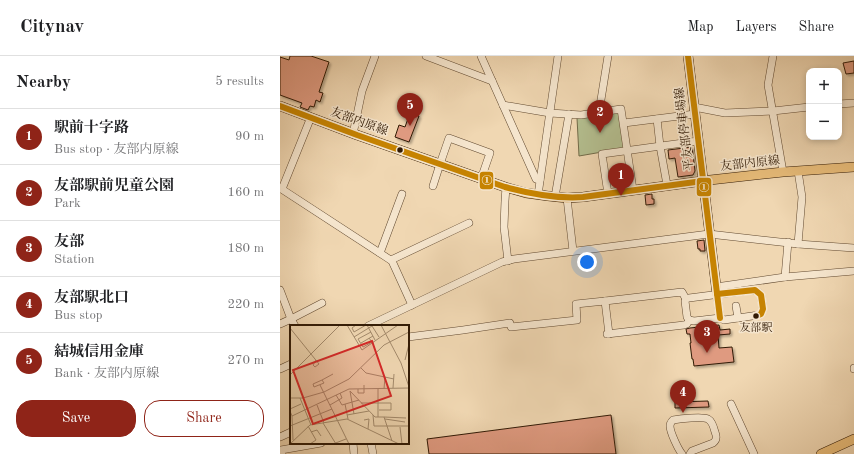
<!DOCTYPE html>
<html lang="en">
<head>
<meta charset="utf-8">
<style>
	:root { --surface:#fff; --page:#f6f6f6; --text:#202124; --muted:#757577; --line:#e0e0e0; --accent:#8f2418 }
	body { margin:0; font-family:"Old Standard TT","Noto Serif JP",serif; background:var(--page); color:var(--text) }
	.controls { position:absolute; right:12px; top:12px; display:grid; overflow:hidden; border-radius:8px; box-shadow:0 2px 6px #0003 }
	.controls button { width:36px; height:36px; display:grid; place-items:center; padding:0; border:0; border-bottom:1px solid var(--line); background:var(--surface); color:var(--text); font:20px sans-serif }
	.you { position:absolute; left:307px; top:206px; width:14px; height:14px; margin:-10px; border:3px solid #fff; border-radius:50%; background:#1a73e8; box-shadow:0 0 0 6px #1a73e833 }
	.badge { display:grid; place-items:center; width:26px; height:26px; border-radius:50%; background:var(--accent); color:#fff; font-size:13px; font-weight:700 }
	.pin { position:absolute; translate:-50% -33px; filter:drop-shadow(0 1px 2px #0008) }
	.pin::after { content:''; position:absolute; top:21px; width:14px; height:12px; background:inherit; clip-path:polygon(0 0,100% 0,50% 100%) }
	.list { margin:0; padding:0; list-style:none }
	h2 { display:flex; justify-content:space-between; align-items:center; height:52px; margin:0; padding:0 16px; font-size:17px }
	h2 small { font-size:13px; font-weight:400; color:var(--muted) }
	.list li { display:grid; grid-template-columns:26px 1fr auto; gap:12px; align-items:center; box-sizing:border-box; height:56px; padding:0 16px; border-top:1px solid var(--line) }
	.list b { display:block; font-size:15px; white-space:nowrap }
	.list p { margin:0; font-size:13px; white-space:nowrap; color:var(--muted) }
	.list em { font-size:13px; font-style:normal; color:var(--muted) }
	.actions { display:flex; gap:8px; padding:12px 16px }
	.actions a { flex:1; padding:9px 0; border:1px solid var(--accent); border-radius:16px; text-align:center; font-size:14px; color:var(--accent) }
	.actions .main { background:var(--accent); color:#fff }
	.map { position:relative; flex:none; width:574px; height:398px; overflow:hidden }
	header { display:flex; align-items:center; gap:24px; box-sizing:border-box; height:56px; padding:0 20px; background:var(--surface); border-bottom:1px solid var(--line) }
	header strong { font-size:19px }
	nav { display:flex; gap:22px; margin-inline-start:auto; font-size:14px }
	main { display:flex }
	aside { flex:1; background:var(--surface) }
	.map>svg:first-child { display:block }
</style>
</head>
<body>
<header>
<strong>Citynav</strong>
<nav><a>Map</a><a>Layers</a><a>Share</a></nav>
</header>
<main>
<aside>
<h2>Nearby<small>5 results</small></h2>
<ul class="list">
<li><span class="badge">1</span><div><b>駅前十字路</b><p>Bus stop · 友部内原線</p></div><em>90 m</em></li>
<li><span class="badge">2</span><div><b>友部駅前児童公園</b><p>Park</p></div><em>160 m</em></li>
<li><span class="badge">3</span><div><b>友部</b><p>Station</p></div><em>180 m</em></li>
<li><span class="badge">4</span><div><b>友部駅北口</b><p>Bus stop</p></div><em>220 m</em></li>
<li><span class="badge">5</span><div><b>結城信用金庫</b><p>Bank · 友部内原線</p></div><em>270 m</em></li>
</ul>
<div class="actions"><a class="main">Save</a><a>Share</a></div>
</aside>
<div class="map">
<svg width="574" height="398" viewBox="0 0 574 398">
	<defs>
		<filter id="shadow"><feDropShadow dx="2" dy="2" stdDeviation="1" flood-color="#0004"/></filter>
	</defs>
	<rect width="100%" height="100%" fill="#f0d7b2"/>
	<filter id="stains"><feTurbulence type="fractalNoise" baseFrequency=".005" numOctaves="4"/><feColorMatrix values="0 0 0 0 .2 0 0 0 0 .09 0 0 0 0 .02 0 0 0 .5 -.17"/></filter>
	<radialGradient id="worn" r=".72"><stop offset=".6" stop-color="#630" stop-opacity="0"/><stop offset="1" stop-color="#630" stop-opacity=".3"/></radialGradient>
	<polygon fill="#b4bf90" stroke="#726c4a" points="339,56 345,92 299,100 297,62"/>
	<g fill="#df9a80" stroke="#311a05" filter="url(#shadow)">
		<polygon points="10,0 31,0 49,6 39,36 43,37 40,46 36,44 34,51 30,50 28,54 20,51 22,47 0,39 0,1 9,4"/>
		<polygon points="574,5 574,17 566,18 563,7"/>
		<polygon points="130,57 139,60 129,86 115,81 119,69 125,71"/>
		<polygon points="412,91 415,115 413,119 398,121 395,102 389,103 388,94"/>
		<polygon points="372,138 372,143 374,143 374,148 366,149 365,139"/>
		<polygon points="424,184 425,195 420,195 420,193 418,193 417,185"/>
		<polygon points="439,269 440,274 450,273 450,278 438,279 439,292 452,291 454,306 414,310 413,303 412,303 410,287 411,287 410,278 407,278 406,273 410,272"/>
		<polygon points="428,345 429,351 395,352 395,346"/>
		<polygon points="331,359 336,398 149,398 147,383"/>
	</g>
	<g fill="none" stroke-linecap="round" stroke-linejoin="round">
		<g stroke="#614930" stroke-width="8">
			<g id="minor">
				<polyline points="146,0 212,25"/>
				<polyline points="201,0 256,123 260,124"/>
				<polyline points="493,0 488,29 503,116"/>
				<polyline points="559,48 574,47"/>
				<polyline points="223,49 270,57 301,59 341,53 353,134"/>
				<polyline points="414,51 445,57 493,55 529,51"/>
				<polyline points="319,56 328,0"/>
				<polyline points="377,63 380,90 387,129"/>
				<polyline points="344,67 415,58"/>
				<polyline points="73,78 82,35 95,0"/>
				<polyline points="153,130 160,108 169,82 210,97 201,123"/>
				<polyline points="226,131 225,145 224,171 228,205"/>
				<polyline points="0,132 112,205 132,249"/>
				<polyline points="2,133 31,61"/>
				<polyline points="328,138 322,98 418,85"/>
				<polyline points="258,139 278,0"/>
				<polyline points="275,141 289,58"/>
				<polyline points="287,142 293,195"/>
				<polyline points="518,188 522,141 518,115"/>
				<polyline points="100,197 122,138"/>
				<polyline points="111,204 189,167"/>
				<polyline points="505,221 508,186"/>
				<polyline points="436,231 505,221 574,215"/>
				<polyline points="0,234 11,263 15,270"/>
				<polygon points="472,234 478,236 481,239 483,253 481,258 479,259 444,264 440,262 414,265 409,264 407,261 405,245 406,243 409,242"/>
				<polyline points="437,238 440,262"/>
				<polyline points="456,250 458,262"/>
				<polyline points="0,268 11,263 42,247"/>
				<polyline points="88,270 222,206 234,203 429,178 518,188 574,192"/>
				<polyline points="327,278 404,269 407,268 409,264"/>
				<polyline points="329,278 325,245 402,236 406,243"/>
				<polyline points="128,281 183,274 230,267 231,271 297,264 296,248 325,245"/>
				<polyline points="574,312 574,313"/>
				<polyline points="0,313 11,308"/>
				<polyline points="451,348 474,398"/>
				<polyline points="0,381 11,376"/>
				<polyline points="73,387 74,398"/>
				<polyline points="91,387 93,398"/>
				<polyline points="2,398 1,394 41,387"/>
				<path d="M402,398C398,393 390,376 390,370C390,367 391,366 393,364C399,363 423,360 428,363C432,365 434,372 435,376C437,381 437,384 433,387L412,395L410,398"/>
			</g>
		</g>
		<g stroke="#311a05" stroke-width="10">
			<g id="major">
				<polyline points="408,0 437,238"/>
				<polyline points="0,50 77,79 225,131 246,137 268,140 287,142 303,141 430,124 503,116 574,111"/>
				<polyline points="541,398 574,383"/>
			</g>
		</g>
		<use href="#minor" stroke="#f5e5cd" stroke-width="7"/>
		<use href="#major" stroke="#e8bc79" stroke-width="9"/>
		<g stroke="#f5e5cd" stroke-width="9">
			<g id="bus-1">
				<polyline points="408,0 440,262"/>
				<path d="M0,50L77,79L225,131C251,138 276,143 303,141L423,125"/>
				<polyline points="437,238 475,234 481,239 483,253 481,258 476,260"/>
			</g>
		</g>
		<use href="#bus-1" stroke="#c68301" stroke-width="6"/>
	</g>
	<g fill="#311a05" stroke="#f5e5cd" stroke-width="1.5">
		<circle cx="120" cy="94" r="3.5"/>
		<circle cx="476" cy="260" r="3.5"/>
	</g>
	<g text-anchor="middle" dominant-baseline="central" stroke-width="3" stroke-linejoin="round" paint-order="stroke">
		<g font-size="11" fill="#311a05" stroke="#f5e5cd">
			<text x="476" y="272">友部駅</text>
		</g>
		<g font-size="12" fill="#311a05" stroke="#f5e5cd">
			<text transform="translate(79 66) rotate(20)">友部内原線</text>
			<text transform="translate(405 73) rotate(-97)">平友部停車場線</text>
			<text transform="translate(470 108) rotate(-6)">友部内原線</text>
		</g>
	</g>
	<g transform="translate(10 269)">
		<rect width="119" height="119" fill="#f0d7b2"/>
		<path fill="none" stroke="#a48b6d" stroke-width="1" d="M57,0L72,25L108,0M66,0L62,3L64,7L76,0M77,0L85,15M91,0L111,38L119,62M0,3L29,39L25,42L23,40L26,35M64,12L82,1L89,12M79,13L82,17L73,22L68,14L81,7M71,18L83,11M115,35L119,19M71,43L76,48L104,54M0,50L50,0M32,55L34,58L24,62L23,59ZM32,55L43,49M30,60L59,119M103,63L104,49M68,64V68H74V60M88,64V92M94,64L95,52M60,66L85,92H94L102,116M60,66L64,89M46,70L52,80L69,75M0,73H13L34,67L59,54L94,20L119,7M10,73L21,100M71,78H101V85H89M55,79L58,94M27,80L34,98M40,80L52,73L50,68M0,84L11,79M0,86L2,91L59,64L119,63M57,90L79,86M83,90L84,101H119M2,91L3,115M94,92L116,93M95,94L115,97M74,95L79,94L78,104M33,98L46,119M0,101L42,84M18,101L26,115L20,119M110,102L112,119M21,107L27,105L31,111M0,119L20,100L57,94L109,119M43,119L56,114"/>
		<path fill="#d62828" fill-opacity="0.15" stroke="#d62828" stroke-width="2" d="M82,16L101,71L23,99L3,45Z"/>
		<rect width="119" height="119" fill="none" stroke="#311a05" stroke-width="2"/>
	</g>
	<g stroke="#f5e5cd" stroke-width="1.5">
		<rect x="199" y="115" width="15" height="19" rx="4" fill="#c68301"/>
		<rect x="416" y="121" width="16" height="20" rx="4" fill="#c68301"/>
	</g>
	<g font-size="11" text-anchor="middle" font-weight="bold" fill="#fff">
		<text x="207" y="128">①</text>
		<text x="424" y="135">①</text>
	</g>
	<rect width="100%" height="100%" filter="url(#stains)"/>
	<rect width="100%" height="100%" fill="url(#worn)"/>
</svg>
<div class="controls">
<button>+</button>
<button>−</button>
</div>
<div class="you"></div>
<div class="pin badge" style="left:341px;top:140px">1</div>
<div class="pin badge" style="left:320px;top:77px">2</div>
<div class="pin badge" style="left:427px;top:297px">3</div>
<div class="pin badge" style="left:403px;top:357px">4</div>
<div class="pin badge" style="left:130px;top:70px">5</div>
</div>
</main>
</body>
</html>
